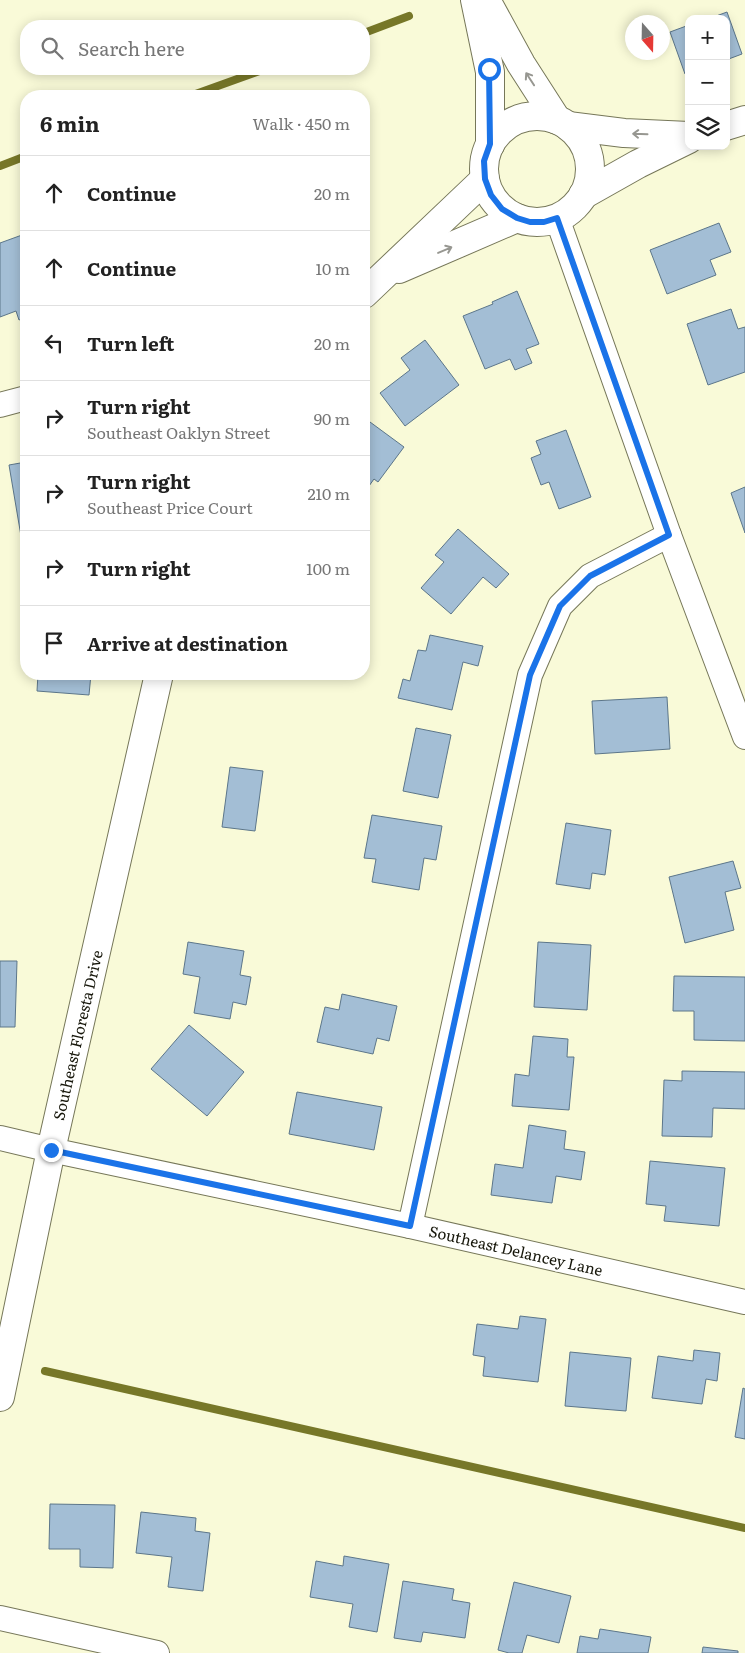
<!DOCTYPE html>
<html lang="en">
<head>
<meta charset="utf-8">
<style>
	:root { --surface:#fff; --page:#f6f6f6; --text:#222; --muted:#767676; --line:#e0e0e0 }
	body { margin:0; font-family:Literata,serif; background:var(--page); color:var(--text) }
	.controls { position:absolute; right:15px; top:15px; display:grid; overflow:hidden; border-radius:10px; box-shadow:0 2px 12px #0003 }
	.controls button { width:45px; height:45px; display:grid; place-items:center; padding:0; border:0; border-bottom:1px solid var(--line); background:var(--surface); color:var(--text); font:25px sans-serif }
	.compass { position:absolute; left:625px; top:15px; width:45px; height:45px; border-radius:50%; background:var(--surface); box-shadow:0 2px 12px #0003; rotate:160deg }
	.stop { position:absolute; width:15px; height:15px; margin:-11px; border:4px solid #1a73e8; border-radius:50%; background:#fff }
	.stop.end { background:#1a73e8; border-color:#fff; box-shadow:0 1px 5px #0008 }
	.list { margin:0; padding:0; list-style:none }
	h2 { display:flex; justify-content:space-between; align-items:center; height:65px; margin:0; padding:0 20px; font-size:21px }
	h2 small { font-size:16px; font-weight:400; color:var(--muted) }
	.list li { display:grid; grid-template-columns:32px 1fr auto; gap:15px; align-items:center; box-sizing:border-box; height:75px; padding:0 20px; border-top:1px solid var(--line) }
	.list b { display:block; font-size:19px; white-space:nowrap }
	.list p { margin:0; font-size:16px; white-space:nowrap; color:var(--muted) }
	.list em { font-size:16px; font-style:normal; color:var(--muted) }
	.icon { flex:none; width:28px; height:28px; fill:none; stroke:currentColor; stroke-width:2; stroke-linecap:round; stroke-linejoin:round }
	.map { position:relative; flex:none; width:745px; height:1653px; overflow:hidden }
	.search { position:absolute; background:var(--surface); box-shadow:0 2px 12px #0003; left:20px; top:20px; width:350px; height:55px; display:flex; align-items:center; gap:12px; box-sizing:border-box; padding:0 18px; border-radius:20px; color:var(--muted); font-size:19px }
	.panel { position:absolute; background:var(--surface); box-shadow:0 2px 12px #0003; left:20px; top:90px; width:350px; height:590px; border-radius:20px }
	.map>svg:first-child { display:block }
</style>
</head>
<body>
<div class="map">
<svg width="745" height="1653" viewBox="0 0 745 1653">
	<rect width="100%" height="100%" fill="#f9fad8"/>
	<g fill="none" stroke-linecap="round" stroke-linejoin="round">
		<g stroke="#777728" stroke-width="8">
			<polyline points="364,33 409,16"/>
			<polyline points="190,96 265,69"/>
			<polyline points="0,166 26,156"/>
			<polyline points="45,1371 745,1528"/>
		</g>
	</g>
	<g fill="#a3bed5" stroke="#5c768a">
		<polygon points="727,12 742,54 726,60 726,19 708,19"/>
		<polygon points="689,25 689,73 685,74 670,32"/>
		<polygon points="719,223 731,252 710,260 716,275 667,294 650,250"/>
		<polygon points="22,235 26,247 26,317 19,320 16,311 0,317 0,243"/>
		<polygon points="517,291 539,344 526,349 532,363 515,370 510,359 485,369 463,316 493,304 492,302"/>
		<polygon points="731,309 738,329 745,327 745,372 708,385 687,324"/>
		<polygon points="425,340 459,385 405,426 380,393 410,370 401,358"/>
		<polygon points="370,422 404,447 378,482 374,479 364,493 364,430"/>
		<polygon points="566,430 591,497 559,509 549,482 541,485 531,458 541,454 536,441"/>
		<polygon points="26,462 26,535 21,536 9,465"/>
		<polygon points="745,487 745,533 731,493"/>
		<polygon points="458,529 509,574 496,588 483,577 451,614 421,588 444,562 435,555"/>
		<polygon points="430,635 483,646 478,666 463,662 452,710 398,698 403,679 410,681 418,650 426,651"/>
		<polygon points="38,674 91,674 89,695 37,691"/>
		<polygon points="667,697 670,749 595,754 592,701"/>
		<polygon points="416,728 451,735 438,798 403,791"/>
		<polygon points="230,767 263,771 255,831 222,827"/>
		<polygon points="372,815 442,826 436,860 424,858 419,890 372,882 376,859 364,858"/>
		<polygon points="566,823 611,830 605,875 592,873 590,889 556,884"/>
		<polygon points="733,861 741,888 725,892 734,930 685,943 669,877"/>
		<polygon points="188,942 244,951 240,975 251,977 246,1005 233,1002 230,1019 194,1013 200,977 183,974"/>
		<polygon points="538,942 591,945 587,1010 534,1007"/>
		<polygon points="0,961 17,961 15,1027 0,1027"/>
		<polygon points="674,976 745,977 745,1041 694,1040 694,1011 673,1011"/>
		<polygon points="342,994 397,1006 389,1041 377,1038 373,1054 317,1042 325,1007 339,1010"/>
		<polygon points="189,1025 244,1072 207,1116 151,1069"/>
		<polygon points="533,1036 568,1039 567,1057 574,1057 569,1110 512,1106 515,1074 529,1076"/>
		<polygon points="682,1071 745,1072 745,1109 713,1108 712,1137 662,1136 664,1080 682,1081"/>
		<polygon points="297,1092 382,1107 374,1150 289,1134"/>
		<polygon points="529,1125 566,1131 564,1149 585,1152 581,1180 556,1176 552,1203 491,1195 495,1164 523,1168"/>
		<polygon points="650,1161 725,1168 719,1226 664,1221 666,1206 646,1204"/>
		<polygon points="520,1316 546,1319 538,1382 483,1376 485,1357 473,1355 477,1324 518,1329"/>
		<polygon points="694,1350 720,1353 717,1381 706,1379 702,1404 652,1398 658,1356 693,1361"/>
		<polygon points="570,1352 631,1358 626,1411 565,1406"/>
		<polygon points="743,1388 745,1389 745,1439 735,1437"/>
		<polygon points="50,1504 115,1505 113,1568 80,1567 80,1549 49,1549"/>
		<polygon points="141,1512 196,1518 195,1531 210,1533 203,1591 168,1587 172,1557 136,1553"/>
		<polygon points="344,1556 389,1564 377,1632 349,1627 353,1604 310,1597 316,1561 343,1566"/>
		<polygon points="403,1581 454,1589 452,1600 470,1603 465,1638 423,1632 421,1642 394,1638"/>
		<polygon points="514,1582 571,1596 559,1643 527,1635 522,1653 509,1653 498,1650"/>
		<polygon points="600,1629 651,1637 648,1653 577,1653 580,1636 598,1639"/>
		<polygon points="703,1647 738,1651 738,1653 702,1653"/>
	</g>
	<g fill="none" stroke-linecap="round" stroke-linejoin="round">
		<g stroke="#767759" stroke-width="26">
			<g id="minor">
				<polyline points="557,218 669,535 745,737"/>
				<polyline points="0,405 26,398"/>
				<polyline points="0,1138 51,1150 410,1226 745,1302"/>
				<polyline points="410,1226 530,675 560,606 590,576 669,535"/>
				<polyline points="0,1618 157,1653"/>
			</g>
		</g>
		<g stroke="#767759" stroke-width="30">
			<g id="tertiary">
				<polyline points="475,0 490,72 490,145"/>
				<polyline points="486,0 521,64 557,120"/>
				<circle cx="537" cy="169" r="53"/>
				<polyline points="568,126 624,133 689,136"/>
				<polyline points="726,126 745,120"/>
				<polyline points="583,195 638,164 689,139"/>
				<polyline points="399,269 517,218"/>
				<polyline points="364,294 485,179"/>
				<polyline points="0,1397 51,1150 159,674"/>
			</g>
		</g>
		<use href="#minor" stroke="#fff" stroke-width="24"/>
		<use href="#tertiary" stroke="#fff" stroke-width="28"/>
	</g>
	<defs><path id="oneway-shaft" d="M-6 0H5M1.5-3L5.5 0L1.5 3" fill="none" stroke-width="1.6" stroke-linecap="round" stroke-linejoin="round" transform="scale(1.25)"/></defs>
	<g stroke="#979791">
		<use href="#oneway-shaft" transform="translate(530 79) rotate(-123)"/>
		<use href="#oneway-shaft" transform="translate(640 134) rotate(-178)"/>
		<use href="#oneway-shaft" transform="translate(445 250) rotate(-23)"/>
	</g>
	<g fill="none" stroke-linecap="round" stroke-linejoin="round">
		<polyline stroke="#1a73e8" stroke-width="6" points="51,1150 410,1226 530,675 560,606 590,576 669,535 557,218 544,222 530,222 517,218 502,209 491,195 485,179 484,161 490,144 489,69"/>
	</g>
	<g text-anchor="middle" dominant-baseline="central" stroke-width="4" stroke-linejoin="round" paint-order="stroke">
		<g font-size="15" fill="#17170b" stroke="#fff">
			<text transform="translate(77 1035) rotate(-77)">Southeast Floresta Drive</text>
			<text transform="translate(516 1250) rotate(13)">Southeast Delancey Lane</text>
		</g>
	</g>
</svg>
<div class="controls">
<button>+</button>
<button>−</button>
<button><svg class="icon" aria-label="layers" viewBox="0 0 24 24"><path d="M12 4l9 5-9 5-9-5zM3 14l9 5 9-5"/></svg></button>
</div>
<svg class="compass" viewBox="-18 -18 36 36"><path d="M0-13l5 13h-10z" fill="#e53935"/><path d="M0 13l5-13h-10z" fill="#767676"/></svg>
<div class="stop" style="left:489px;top:69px"></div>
<div class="stop end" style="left:51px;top:1150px"></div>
<div class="search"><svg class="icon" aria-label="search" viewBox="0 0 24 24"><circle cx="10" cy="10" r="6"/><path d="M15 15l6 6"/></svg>Search here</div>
<section class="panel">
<h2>6 min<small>Walk · 450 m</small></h2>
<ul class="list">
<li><svg class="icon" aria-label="ahead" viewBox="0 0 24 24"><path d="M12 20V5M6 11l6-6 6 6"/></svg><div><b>Continue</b></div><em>20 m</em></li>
<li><svg class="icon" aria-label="ahead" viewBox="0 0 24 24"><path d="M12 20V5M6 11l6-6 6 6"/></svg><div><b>Continue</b></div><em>10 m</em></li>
<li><svg class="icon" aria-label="left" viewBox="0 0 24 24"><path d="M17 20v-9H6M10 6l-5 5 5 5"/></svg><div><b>Turn left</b></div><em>20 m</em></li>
<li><svg class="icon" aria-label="right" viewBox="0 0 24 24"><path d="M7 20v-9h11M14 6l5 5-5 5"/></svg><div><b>Turn right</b><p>Southeast Oaklyn Street</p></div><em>90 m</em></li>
<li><svg class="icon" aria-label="right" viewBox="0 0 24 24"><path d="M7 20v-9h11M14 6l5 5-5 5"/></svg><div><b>Turn right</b><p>Southeast Price Court</p></div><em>210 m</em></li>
<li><svg class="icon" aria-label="right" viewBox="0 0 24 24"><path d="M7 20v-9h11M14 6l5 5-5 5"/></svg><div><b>Turn right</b></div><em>100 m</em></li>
<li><svg class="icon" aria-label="arrive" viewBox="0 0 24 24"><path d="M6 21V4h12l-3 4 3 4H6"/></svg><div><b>Arrive at destination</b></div></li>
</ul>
</section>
</div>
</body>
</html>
